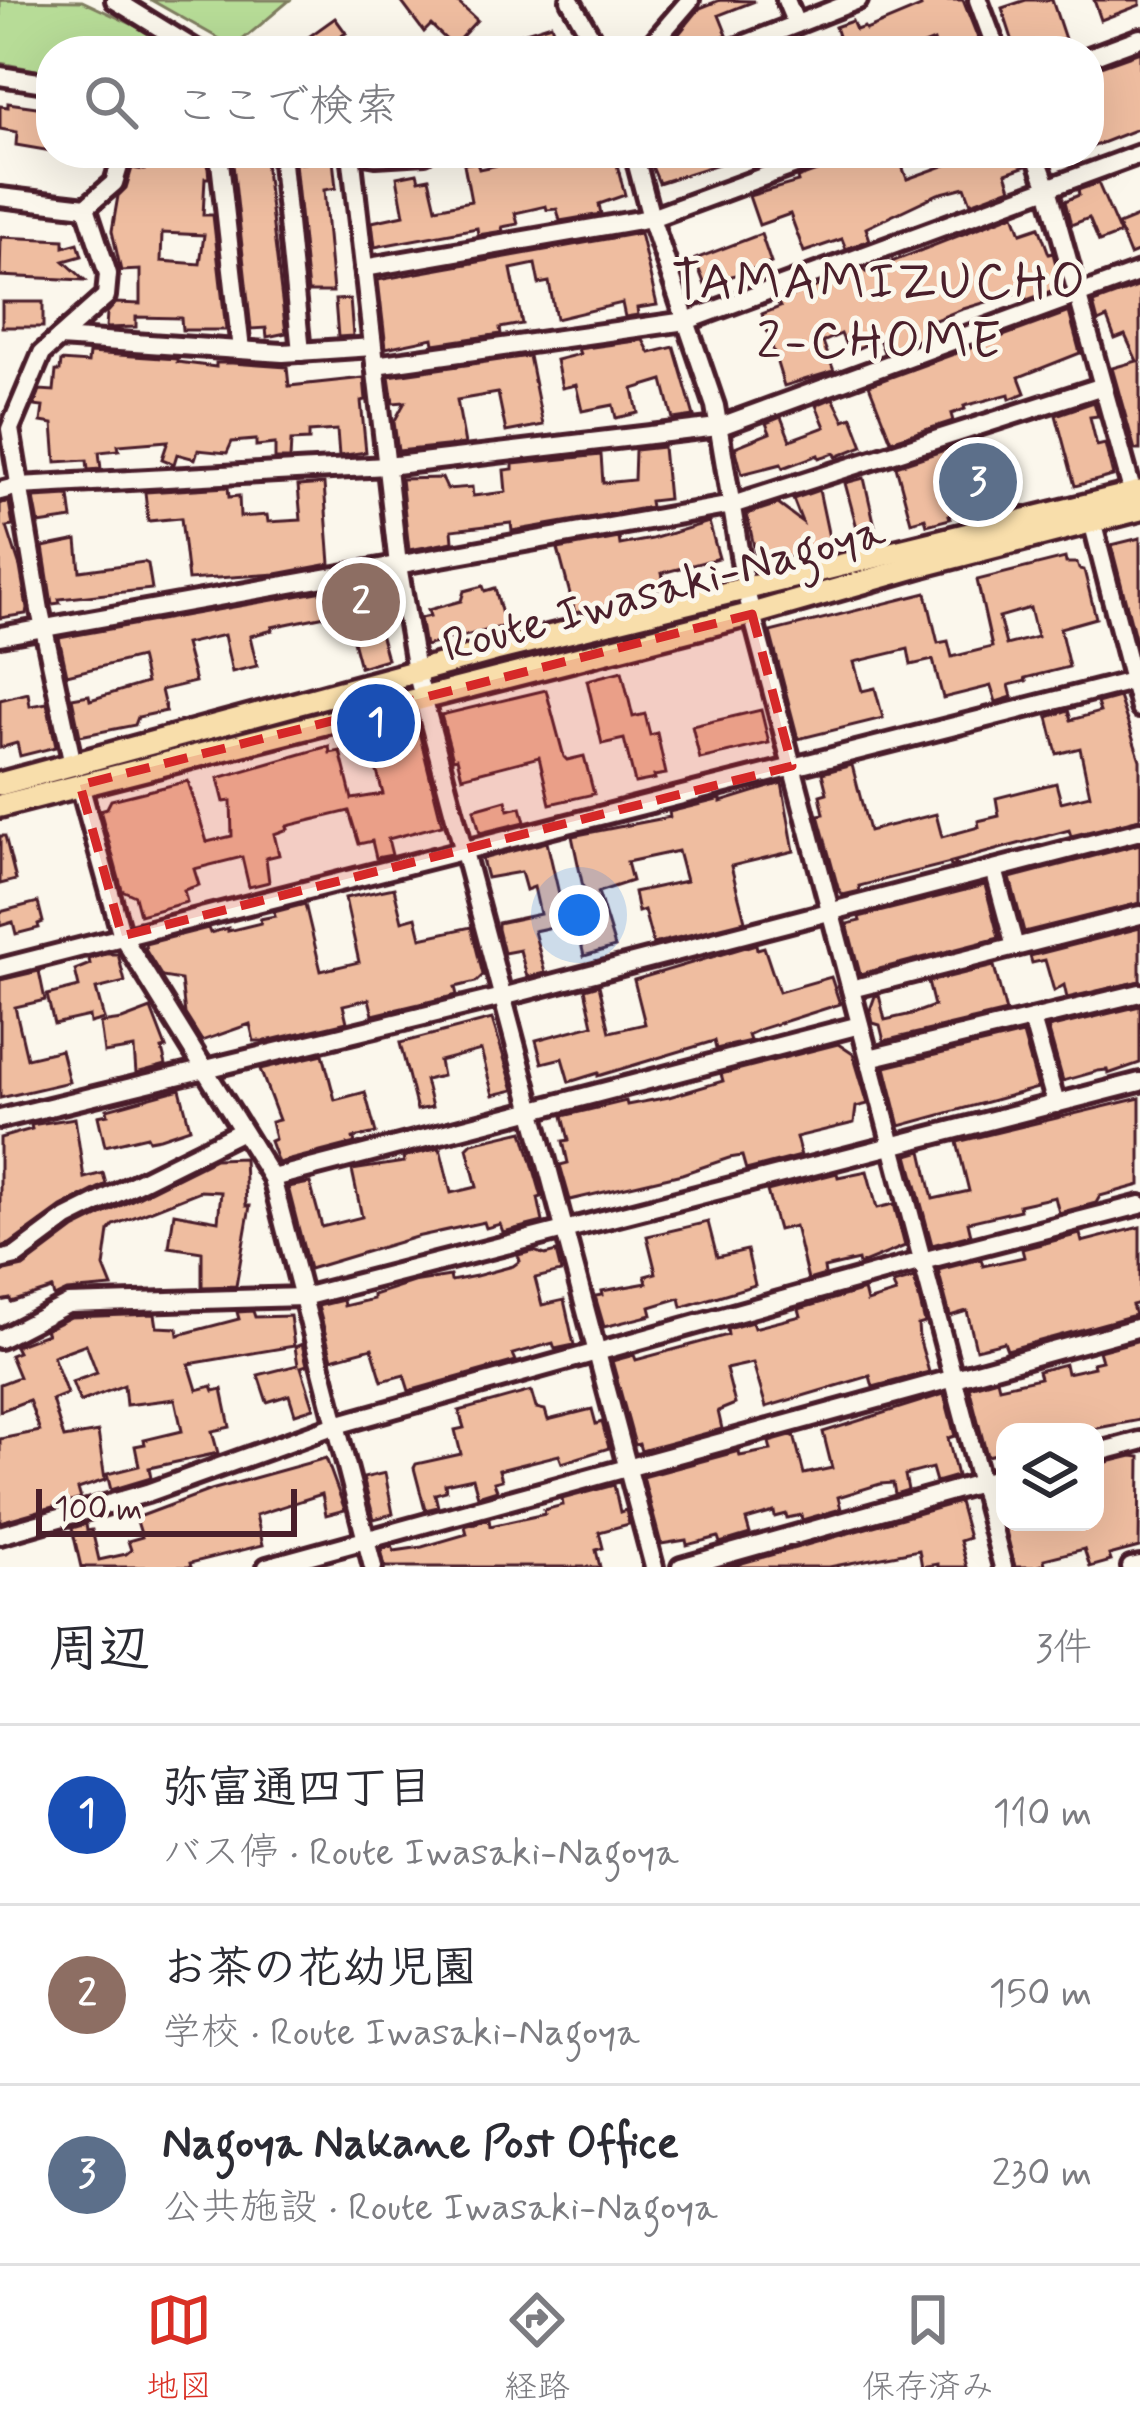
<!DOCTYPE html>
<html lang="ja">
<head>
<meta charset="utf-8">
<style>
	:root { --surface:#fff; --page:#f2f2f3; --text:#2b2b33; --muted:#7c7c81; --line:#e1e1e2; --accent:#d93025 }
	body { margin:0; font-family:Mynerve,"Klee One",sans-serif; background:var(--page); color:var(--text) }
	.controls { position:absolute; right:36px; bottom:36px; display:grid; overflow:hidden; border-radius:24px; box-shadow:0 12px 48px #0002 }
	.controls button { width:108px; height:108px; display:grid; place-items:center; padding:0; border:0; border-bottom:3px solid var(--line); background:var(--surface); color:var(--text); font:60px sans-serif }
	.scale { position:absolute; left:36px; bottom:30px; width:261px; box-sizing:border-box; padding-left:12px; border:6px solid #4a1f2b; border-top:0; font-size:33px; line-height:42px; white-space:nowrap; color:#4a1f2b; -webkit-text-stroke:9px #fbf7ec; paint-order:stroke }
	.you { position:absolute; left:579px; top:915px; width:42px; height:42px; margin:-30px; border:9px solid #fff; border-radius:50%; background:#1a73e8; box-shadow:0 0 0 18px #1a73e833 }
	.badge { display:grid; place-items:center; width:78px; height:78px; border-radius:50%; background:var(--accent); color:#fff; font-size:39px; font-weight:700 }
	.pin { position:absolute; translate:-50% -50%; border:6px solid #fff; box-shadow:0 3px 12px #0006 }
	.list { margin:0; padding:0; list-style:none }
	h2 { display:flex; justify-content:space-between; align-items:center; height:156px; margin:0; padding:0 48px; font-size:51px }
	h2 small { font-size:39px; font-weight:400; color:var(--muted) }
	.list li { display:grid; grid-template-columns:78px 1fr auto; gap:36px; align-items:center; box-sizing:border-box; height:180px; padding:0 48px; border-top:3px solid var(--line) }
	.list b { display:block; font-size:45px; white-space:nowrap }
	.list p { margin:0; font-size:39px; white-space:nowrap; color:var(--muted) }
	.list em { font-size:39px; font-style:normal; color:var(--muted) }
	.icon { flex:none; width:66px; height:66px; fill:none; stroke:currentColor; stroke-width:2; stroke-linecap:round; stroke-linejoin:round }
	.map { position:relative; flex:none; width:1140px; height:1567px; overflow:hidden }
	.search { position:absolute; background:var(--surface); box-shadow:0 12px 48px #0002; left:36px; right:36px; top:36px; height:132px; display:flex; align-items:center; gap:30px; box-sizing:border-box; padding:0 42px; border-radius:48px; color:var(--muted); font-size:45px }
	.sheet { height:696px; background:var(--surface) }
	nav { display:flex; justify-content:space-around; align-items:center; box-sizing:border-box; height:168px; border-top:3px solid var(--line); background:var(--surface); font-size:33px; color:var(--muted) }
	nav a { display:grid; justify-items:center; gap:6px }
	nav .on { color:var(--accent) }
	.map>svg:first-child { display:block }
</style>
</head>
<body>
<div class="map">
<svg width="1140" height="1567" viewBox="0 0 1140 1567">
	<rect width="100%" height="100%" fill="#fbf7ec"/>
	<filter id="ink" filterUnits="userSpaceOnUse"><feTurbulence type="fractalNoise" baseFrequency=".00833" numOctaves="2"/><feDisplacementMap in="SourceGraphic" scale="24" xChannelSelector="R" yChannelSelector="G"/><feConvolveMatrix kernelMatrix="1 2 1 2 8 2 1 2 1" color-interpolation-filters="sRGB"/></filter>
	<g filter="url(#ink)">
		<g fill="#b7dc97" stroke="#807e61" stroke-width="3">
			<polygon points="0,0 82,1 189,51 51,51 51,73 0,63"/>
			<polygon points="151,0 290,0 234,47"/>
		</g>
		<g fill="#efbda0" stroke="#4a1f2b" stroke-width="3" fill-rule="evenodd">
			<polygon points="400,0 455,0 477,20 453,46 431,25 424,32"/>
			<polygon points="720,0 755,1 719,15 727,35 707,42 709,46 696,51 665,51 700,8"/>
			<polygon points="919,0 963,0 983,51 937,51 934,41 909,51 812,51 839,39 835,27 852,21 856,30 864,27 866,30 921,7"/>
			<polygon points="1026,0 1052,0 1069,51 1016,51 1002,8"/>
			<polygon points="1094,0 1140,0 1140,5 1101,20"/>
			<polygon points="335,18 346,33 315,51 289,51"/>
			<polygon points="551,24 560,51 474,51 474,48"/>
			<polygon points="1140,52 1140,128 1089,148 1089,70"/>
			<polygon points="8,103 51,109 51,151 16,145 17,132 0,129 0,106 8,107"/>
			<path d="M145,153H204L203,159H207L209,178H205L203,215H213L226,330H182L181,318L136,317V327L106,328L107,313L116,303L140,304V270L121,271L112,231L118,196L126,188L132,168L144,170ZM162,233L204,235L200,264L161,261Z"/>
			<polygon points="264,153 286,333 267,337 266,328 251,329 232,155"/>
			<polygon points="294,153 310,153 303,163 333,160 336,188 324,190 333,292 308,292"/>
			<polygon points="518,153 614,153 625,195 599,204 601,214 560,221 557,209 547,210 546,206 515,213 518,224 502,227 503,231 478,235 477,228 375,247 372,222 404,215 397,177 417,173 419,180 429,178 436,208 471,201 464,164 477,162 479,169 507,163 519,157"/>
			<polygon points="660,153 747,153 747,155 659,183 648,157"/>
			<polygon points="884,153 897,153 907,179 979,153 1022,153 1026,166 1006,173 1011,188 971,203 965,187 938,194 866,228 870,240 846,249 842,239 804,252 790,214 759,225 749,196 798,182 797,178 864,154 867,159"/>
			<polygon points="1098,183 1120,234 1099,242 1089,218 1071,225 1065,201 1079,195 1078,190"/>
			<polygon points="1014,214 1021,233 1039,227 1049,254 1053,253 1062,287 1027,300 1023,291 960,310 920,326 924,338 884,352 879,339 849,352 841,334 823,342 834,371 784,386 762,314 780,307 777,301 865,269 866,272"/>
			<polygon points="1140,216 1140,251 1130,255 1118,225"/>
			<polygon points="640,233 657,305 637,308 638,315 625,317 622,303 556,319 549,282 539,284 535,264 511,269 522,324 500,328 501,334 434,344 433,338 386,348 378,280"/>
			<polygon points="761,234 771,263 705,285 695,259"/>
			<polygon points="1,237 64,240 64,247 78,243 82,256 64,261 85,280 0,276"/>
			<polygon points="1140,286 1140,450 1135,450 1112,368 1137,361 1125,335 1115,339 1107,318 1098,322 1093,303"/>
			<polygon points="350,299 353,336 338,337 335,300"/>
			<rect x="2" y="302" width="41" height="25"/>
			<polygon points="1069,312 1080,353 1019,377 1025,393 1010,399 1009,394 964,406 965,409 951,414 953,421 891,441 869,385"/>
			<polygon points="643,340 650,353 674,347 694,416 673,419 663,380 633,389 638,413 616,418 613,405 582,411 576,385 562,388 556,360 580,354 578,349"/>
			<polygon points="89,353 177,359 177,362 216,367 216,363 232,363 287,367 289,386 364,378 366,400 361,401 366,452 339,456 337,430 309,432 309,440 291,441 290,459 275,459 275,444 256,446 256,440 232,442 227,453 198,450 195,459 177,454 174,464 162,459 168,441 118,445 119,450 99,452 101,469 88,470 87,460 56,462 53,424 41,422 43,407 34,406 40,390 54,391 56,371 60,371 61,361 88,363"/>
			<polygon points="529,356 543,425 506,432 498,393 457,400 465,444 398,451 394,422 405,402 393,403 389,376"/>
			<polygon points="833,398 844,420 852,417 863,446 836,457 835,453 819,458 818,455 783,468 781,464 742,474 735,447 770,433 766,423 781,417 790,440 825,427 816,405"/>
			<polygon points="1094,402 1098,416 1090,417 1097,446 1105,444 1113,476 1075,486 1056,415"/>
			<polygon points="978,439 983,458 990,456 1000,470 1012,467 1020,498 997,503 995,496 970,503 971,509 949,515 950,519 927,525 925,518 911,522 896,466"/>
			<polygon points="663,447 668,499 650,501 651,507 512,531 511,523 452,530 453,542 409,550 401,479 442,478 447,489 472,487 473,496 506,492 504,470 513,469 513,464 601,455 603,483 634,480 635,450"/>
			<polygon points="864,478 877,535 860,539 845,483"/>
			<polygon points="324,484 330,564 276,574 188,580 181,518 148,521 145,492 228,487 229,497 239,496 240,517 267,515 268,522 301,520 298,486"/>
			<polygon points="819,490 831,547 761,564 757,561 747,514 778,504 802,522 793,499"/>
			<polygon points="69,496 72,519 39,524 34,498"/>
			<polygon points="9,502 13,526 7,527 20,567 27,608 26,614 0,618 0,503"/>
			<polygon points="709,522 719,558 662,573 665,587 632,595 633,599 575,613 558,549 619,538 620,545 652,539"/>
			<polygon points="1140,538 1140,657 1111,545"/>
			<polygon points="77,540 80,571 144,562 148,564 152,589 59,599 60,603 52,604 43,547"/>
			<path d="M1065,558L1066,563H1077L1079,569L1084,570L1096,618L1060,628L1069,667L1025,678L1026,681L1009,685L1012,697L996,702L991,686L943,698L933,660L911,665L908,649L854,662L862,691L875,688L883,718L798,739L770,632L926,593L938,643L948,641L952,657L992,647L977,580ZM1030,608L1037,637L1006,645L999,617Z"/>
			<polygon points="380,581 385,606 373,608 387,659 360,667 347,618 337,620 335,614 272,627 273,630 250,636 257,666 232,672 224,635 185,644 195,682 161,690 166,711 138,717 135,725 80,736 72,698 89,695 90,700 146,683 140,657 67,675 59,638"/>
			<polygon points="483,586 485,591 495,588 505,626 425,646 420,618 430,616 428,610 461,601 464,591"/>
			<polygon points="622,671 633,717 645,714 650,735 657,733 666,774 654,776 655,779 635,783 624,739 602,744 587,680"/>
			<polygon points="546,690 564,757 567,760 584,756 594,794 550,804 539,757 462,777 457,758 453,759 441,715"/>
			<polygon points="28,693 30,706 47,703 56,747 20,756 17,743 0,748 0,700"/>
			<polygon points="1119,697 1140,760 1140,819 1071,836 1069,830 952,862 958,865 951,867 950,863 859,886 860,891 843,895 838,888 818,815 824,814 820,795 827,793 822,773 852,765 869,831 936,814 942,837 979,827 978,821 999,816 996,798 1056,783 1061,802 1090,795 1080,748 1057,754 1048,717 1068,710 1071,720 1100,712 1097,703"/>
			<polygon points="761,710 769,743 700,759 692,726"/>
			<polygon points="412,724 418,728 442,825 388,839 392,855 376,858 372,841 359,844 349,811 287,826 288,829 274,834 279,855 266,858 269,882 249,887 242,857 194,869 199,885 184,890 187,902 140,915 135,896 122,890 100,810 107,808 111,800 188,781 207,842 232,836 231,801 224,802 218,778 329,746 330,753 340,751 352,799 383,794 368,738"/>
			<polygon points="782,783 794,851 731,866 745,921 653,944 644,910 638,912 634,892 686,881 678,851 627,862 632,881 598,892 615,947 584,956 574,913 588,910 572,836 670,817 669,812 721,799 721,802"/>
			<polygon points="506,800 508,810 521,807 525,822 480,833 474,809"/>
			<polygon points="0,836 5,836 16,880 0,884"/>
			<polygon points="547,842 566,924 534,931 545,973 527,977 520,950 504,953 498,929 498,923 540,914 534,887 526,890 521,872 487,878 482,859"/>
			<polygon points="1140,844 1140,903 1024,932 1010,878"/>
			<polygon points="985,885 999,938 860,974 847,924 860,921 859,917"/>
			<polygon points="394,888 402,921 416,917 421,938 471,927 483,975 476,982 455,987 457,995 373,1015 369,999 343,1005 347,1022 266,1041 254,1041 250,1024 202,1041 185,1014 181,980 162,977 146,951 145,944 208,928 210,933 228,928 228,931 261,923 260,919 275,916 274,912 305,904 321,971 359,962 345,898"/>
			<polygon points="38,902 43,922 38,924 39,928 16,934 13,922 0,926 0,912"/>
			<polygon points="1140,928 1140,981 1067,998 1064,985 1054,991 1045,960 1032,963 1030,956"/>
			<polygon points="756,944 757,949 764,947 779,992 831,977 840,1004 761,1029 748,1035 750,1041 716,1049 714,1041 598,1076 598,1073 569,1082 562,1058 542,1063 536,1040 593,1025 585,989 599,985 610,1032 645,1024 634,980"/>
			<polygon points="106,954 118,954 125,982 96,989 104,1019 90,1023 89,1016 54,1024 47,995 79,987 75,970 90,964 89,959"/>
			<polygon points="994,966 1006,1012 884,1041 880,1025 873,1023 870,1010 875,996 879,995 885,1020 912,1014 934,1006 928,982"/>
			<polygon points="39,971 45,1000 15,1007 27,1058 61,1050 69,1082 0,1098 0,980"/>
			<polygon points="1140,1006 1140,1063 1108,1074 1107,1070 1098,1071 1063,1081 1048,1028"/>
			<polygon points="151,1009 166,1048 162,1049 166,1065 136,1073 134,1048 104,1053 100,1023 122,1020"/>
			<polygon points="492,1019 514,1090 493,1095 481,1050 439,1061 442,1076 425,1080 432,1107 417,1110 400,1043"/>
			<polygon points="1023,1034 1038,1088 900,1126 885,1067"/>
			<polygon points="838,1044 853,1054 868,1104 856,1107 854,1123 796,1137 801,1156 746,1170 742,1156 729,1158 682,1174 570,1200 560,1165 568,1163 563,1141 569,1140 563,1116 626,1101 627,1105 669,1097 723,1081 721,1074"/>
			<polygon points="323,1054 335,1100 365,1092 376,1133 353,1138 355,1143 278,1163 270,1141 275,1139 271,1122 279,1120 260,1069"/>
			<polygon points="180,1089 190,1128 160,1138 149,1140 147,1136 105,1146 98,1116 108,1114 107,1109"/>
			<polygon points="1140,1098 1140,1185 1100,1196 1096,1203 1059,1213 1055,1197 1019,1205 1020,1210 968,1222 971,1235 932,1245 908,1155 922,1151 933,1199 969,1191 957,1142"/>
			<polygon points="75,1118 84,1178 103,1173 106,1184 61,1207 10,1244 0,1247 0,1138 32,1129 31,1125"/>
			<polygon points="523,1131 542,1197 538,1198 543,1222 503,1232 500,1224 486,1228 484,1222 416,1237 309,1269 288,1187 310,1183 322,1227 362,1217 352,1170 404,1162 403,1157 440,1148 451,1193 477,1187 467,1148 472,1143"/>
			<polygon points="244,1158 246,1206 250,1206 236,1286 202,1287 202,1252 169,1247 174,1213 218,1221 221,1192 200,1191 114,1225 109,1231 104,1267 112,1287 67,1291 54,1297 52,1289 11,1302 10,1299 0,1301 0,1272 23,1267 74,1229 215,1159"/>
			<polygon points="867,1171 877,1208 894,1204 905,1246 859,1265 858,1260 824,1268 825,1275 808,1280 795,1226 778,1230 767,1191 837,1173 838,1177"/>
			<polygon points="708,1222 717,1257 747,1250 755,1285 682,1307 680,1298 650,1307 652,1315 604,1327 595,1296 603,1295 602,1291 647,1283 645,1276 656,1273 647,1236"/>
			<polygon points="1140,1227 1140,1303 1132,1305 1135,1315 1007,1350 1004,1342 976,1349 967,1311 950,1316 938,1270 981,1259 983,1266 1024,1257 1022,1249 1080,1234 1082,1242"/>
			<polygon points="534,1251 545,1255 556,1252 561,1272 535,1278 542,1305 564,1300 574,1345 555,1349 553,1343 513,1354 516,1361 409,1391 404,1375 382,1381 372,1348 332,1359 318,1306 343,1300 344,1306 373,1299 373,1295 413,1282 450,1276 451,1281 476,1276 513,1266 520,1261 518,1255"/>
			<polygon points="914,1278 925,1323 918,1325 919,1338 929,1372 873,1387 870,1376 766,1407 753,1363 726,1369 735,1404 718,1411 722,1429 641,1451 639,1444 635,1445 612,1361 634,1355 636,1360 728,1335 727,1329 752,1322 754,1328 801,1316 799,1309 864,1290 867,1302 896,1293 893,1284"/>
			<polygon points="253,1311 255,1317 290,1316 294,1346 189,1364 197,1390 212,1386 214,1391 222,1389 230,1427 212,1431 218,1453 149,1468 151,1478 111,1490 107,1474 139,1466 135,1446 145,1444 144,1440 182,1431 175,1399 126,1405 124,1385 80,1402 72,1382 97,1373 86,1344 53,1356 67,1394 52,1400 64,1438 98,1432 105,1480 78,1489 81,1499 0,1522 0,1439 40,1431 29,1400 0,1411 0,1384 19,1377 10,1355 18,1352 15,1346 47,1334 45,1330 71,1317 155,1314 157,1327 177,1328 178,1335 239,1319 237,1312"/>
			<polygon points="1140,1340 1140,1420 1077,1432 1005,1432 1005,1452 987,1456 969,1387 997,1379 999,1387 1040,1378 1038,1371 1065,1364 1067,1373 1094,1367 1093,1363 1102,1361 1099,1351"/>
			<polygon points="302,1344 307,1365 301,1367 314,1408 295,1414 289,1395 267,1402 258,1375 298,1365 295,1347"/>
			<polygon points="531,1391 536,1408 545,1410 548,1420 592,1409 596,1424 602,1422 609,1448 562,1463 559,1455 499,1470 502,1480 494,1482 497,1490 478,1496 473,1478 445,1484 446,1491 435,1494 438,1507 425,1510 414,1468 416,1464 461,1454 455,1430 464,1428 459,1411"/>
			<polygon points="944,1394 955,1436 948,1438 957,1476 936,1482 932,1468 905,1475 908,1490 895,1494 893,1483 880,1484 838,1497 841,1509 802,1520 801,1515 787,1518 786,1514 775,1517 774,1512 746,1520 750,1534 720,1543 718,1537 687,1545 686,1540 661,1544 643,1477 739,1451 740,1456 771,1450 769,1442 794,1435 804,1474 832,1468 823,1432"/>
			<polygon points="1132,1456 1140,1457 1139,1547 1109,1555 1111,1561 1090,1567 1084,1549 1044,1559 1045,1564 1036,1567 1015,1567 998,1498 1005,1496 1005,1522 1095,1522 1095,1465"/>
			<polygon points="326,1458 345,1510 326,1515 322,1494 256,1515 263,1545 190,1563 191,1567 81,1567 72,1528 86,1524 87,1531 92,1530 99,1560 126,1554 131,1550 128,1541 142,1537 136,1518 211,1490"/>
			<polygon points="385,1473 393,1514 374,1519 363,1478"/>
			<polygon points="614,1485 620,1512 626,1510 629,1524 599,1532 603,1548 596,1550 600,1567 385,1567 381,1549 392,1546 394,1551 422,1547 467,1534 465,1526 489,1519 490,1526 545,1514 544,1510 563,1505 562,1499"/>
			<polygon points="959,1502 969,1538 960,1541 967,1567 938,1567 938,1564 922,1567 919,1550 829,1567 728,1567"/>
		</g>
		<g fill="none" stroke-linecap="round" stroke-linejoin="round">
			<g stroke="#4a1f2b" stroke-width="26">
				<g id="minor">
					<polyline points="115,0 198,51"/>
					<polyline points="570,0 599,51"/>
					<polyline points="786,0 796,24"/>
					<polyline points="978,0 997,51"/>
					<polyline points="646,51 690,0"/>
					<polyline points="728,51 858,0"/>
					<polyline points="1089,57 1140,38"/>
					<polyline points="0,76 51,84"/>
					<polyline points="219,153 241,350"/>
					<polyline points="281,153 301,352"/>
					<polyline points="351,153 398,565 416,671 654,1567"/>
					<polyline points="359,153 376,156 425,153"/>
					<polyline points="634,153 651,218 715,406 746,591 1003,1567"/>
					<polyline points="1035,153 1048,188 1133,494"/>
					<polyline points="0,197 86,207 114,183 123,153"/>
					<polyline points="364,268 651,218 828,153"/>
					<polyline points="59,338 283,353 373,347"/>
					<polyline points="375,365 686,321 1140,154"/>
					<polyline points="0,491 19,486 387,466 718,427 1140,272"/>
					<polyline points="1092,521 1140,708"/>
					<polyline points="0,636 732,505 1103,386"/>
					<polyline points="73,765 40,610 10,429 42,353 106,296 108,274 86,207"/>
					<polyline points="80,785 122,936 272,1178 373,1567"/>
					<polyline points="994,869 1015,947"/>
					<polyline points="0,968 1140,679"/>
					<polyline points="851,989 1140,915"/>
					<polyline points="1032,1019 1056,1104"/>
					<polyline points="869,1058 1140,993"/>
					<polyline points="0,1119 502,997 1140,831"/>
					<polyline points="272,1178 860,1025"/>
					<polyline points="0,1260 16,1256 67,1218 242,1131"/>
					<polyline points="0,1339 68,1304 303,1297 1140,1082"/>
					<polyline points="1095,1453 1140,1441"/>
					<polyline points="0,1535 147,1493 336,1425 922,1261 1140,1205"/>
					<polyline points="267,1567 1140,1327"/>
					<polyline points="681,1567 1005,1476"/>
					<polyline points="1131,1567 1140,1565"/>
				</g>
			</g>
			<g stroke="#4a1f2b" stroke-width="30">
				<g id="major">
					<polyline points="0,784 495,650 1140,492"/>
					<polyline points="0,806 752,614 923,565 1140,509"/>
				</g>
			</g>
			<use href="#minor" stroke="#fbf7ec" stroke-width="16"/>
			<use href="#major" stroke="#f8deab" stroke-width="21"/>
		</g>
	</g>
	<path fill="#d62828" fill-opacity="0.2" stroke="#d62828" stroke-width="9" stroke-dasharray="24 15" stroke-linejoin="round" d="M752,614L792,766L122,936L80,785Z"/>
	<g text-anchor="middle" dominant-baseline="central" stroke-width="10" stroke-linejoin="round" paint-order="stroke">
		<g font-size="48" fill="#4a1f2b" stroke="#fbf7ec">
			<text transform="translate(664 590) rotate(-15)">Route Iwasaki-Nagoya</text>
		</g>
		<g font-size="51" letter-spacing="3" fill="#4a1f2b" stroke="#fbf7ec">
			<text x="880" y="284">TAMAMIZUCHO<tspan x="880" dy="59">2-CHOME</tspan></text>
		</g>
	</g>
</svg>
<div class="controls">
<button><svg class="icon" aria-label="layers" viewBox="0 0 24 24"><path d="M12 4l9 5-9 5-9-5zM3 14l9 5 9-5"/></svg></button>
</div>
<div class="scale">100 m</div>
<div class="you"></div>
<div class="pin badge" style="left:376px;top:723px;background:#1a4fb4">1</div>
<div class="pin badge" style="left:361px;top:602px;background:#8d6e63">2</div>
<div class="pin badge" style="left:978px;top:482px;background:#5c6f8a">3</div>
<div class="search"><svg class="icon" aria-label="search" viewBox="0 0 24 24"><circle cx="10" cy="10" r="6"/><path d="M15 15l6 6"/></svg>ここで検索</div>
</div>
<section class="sheet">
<h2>周辺<small>3件</small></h2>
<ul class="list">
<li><span class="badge" style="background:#1a4fb4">1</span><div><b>弥富通四丁目</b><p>バス停 · Route Iwasaki-Nagoya</p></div><em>110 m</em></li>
<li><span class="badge" style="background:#8d6e63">2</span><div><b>お茶の花幼児園</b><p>学校 · Route Iwasaki-Nagoya</p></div><em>150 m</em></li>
<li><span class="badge" style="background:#5c6f8a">3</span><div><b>Nagoya Nakane Post Office</b><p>公共施設 · Route Iwasaki-Nagoya</p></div><em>230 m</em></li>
</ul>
</section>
<nav>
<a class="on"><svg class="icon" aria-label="map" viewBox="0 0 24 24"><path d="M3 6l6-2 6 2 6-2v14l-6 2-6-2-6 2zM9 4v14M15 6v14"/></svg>地図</a>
<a><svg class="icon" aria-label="directions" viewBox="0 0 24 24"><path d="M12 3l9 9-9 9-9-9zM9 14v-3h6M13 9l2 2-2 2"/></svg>経路</a>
<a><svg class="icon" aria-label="saved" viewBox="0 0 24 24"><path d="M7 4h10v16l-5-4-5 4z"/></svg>保存済み</a>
</nav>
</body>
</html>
